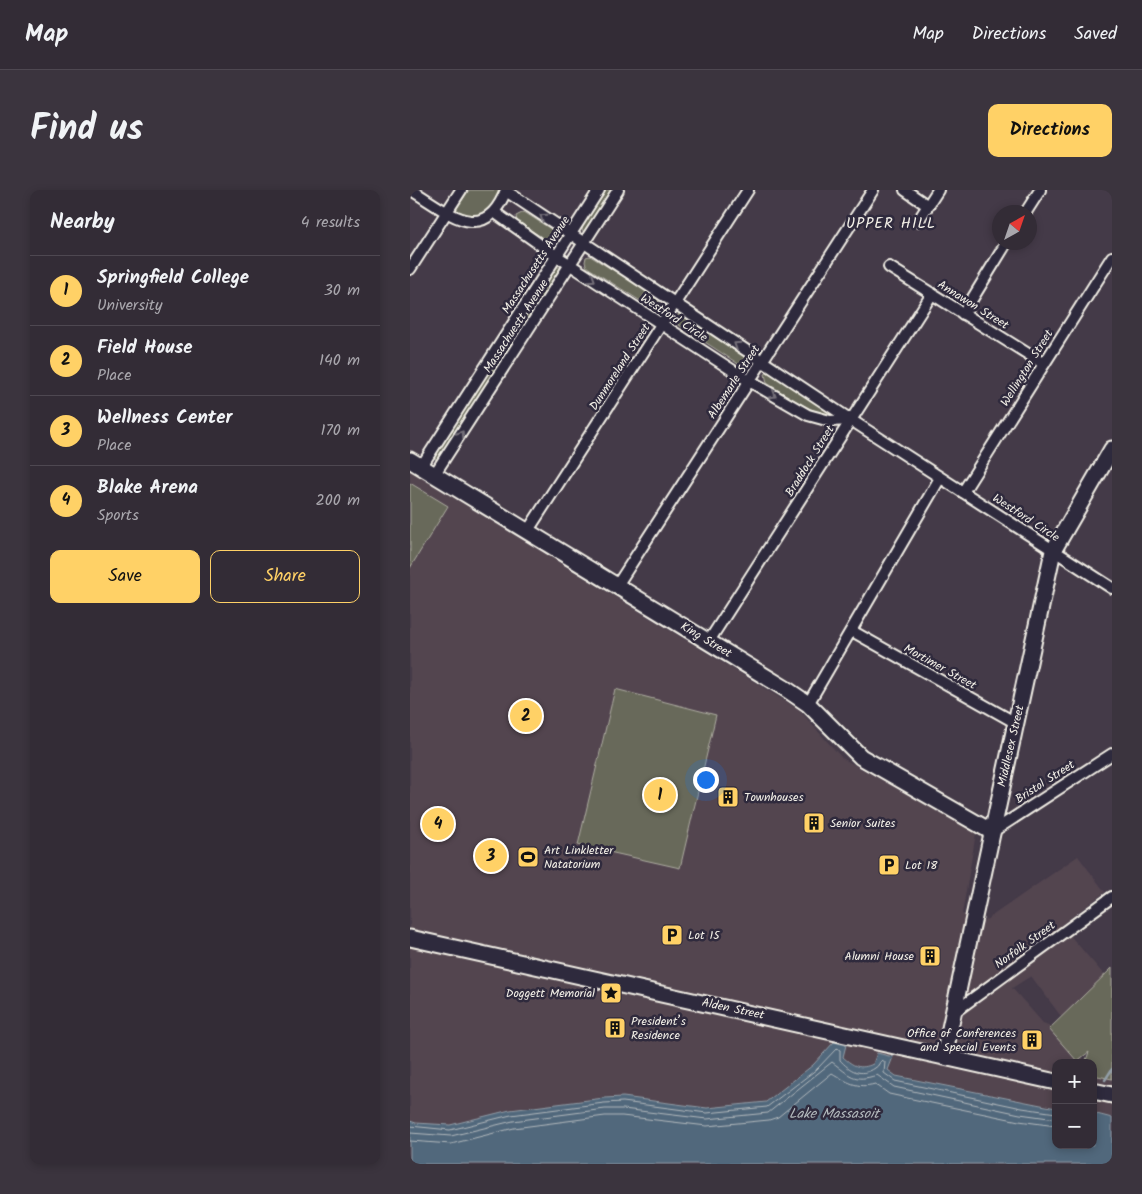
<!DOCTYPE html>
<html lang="en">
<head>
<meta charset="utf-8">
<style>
	:root { --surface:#332c36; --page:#3b343e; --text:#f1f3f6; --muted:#a9a7ad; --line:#4e4851; --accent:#ffd166 }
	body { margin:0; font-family:Kalam,sans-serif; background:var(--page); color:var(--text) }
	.controls { position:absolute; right:15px; bottom:15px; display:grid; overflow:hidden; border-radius:10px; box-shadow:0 2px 8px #0003 }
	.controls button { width:45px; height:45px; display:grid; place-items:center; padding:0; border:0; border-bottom:1px solid var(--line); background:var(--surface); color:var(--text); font:25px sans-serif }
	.compass { position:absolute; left:582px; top:15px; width:45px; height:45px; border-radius:50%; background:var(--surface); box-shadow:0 2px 8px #0003; rotate:40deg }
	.you { position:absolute; left:295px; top:589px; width:18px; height:18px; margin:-12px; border:4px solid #fff; border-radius:50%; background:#1a73e8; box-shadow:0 0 0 8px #1a73e833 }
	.badge { display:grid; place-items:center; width:32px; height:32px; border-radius:50%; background:var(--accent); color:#111; font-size:16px; font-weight:700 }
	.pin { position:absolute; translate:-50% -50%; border:2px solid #fff; box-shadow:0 1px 5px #0006 }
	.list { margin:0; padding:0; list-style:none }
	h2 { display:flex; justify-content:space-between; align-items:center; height:65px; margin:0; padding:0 20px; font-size:21px }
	h2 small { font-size:16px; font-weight:400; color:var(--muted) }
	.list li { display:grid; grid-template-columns:32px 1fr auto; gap:15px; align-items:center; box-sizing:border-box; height:70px; padding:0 20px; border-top:1px solid var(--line) }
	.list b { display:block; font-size:19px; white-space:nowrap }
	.list p { margin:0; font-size:16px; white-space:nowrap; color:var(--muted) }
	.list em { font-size:16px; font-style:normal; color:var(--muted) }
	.actions { display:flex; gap:10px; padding:15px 20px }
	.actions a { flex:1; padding:11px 0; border:1px solid var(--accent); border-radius:10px; text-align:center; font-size:18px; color:var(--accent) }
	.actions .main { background:var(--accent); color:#111 }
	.map { position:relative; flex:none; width:702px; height:974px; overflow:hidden; border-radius:10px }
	header { display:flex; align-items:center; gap:30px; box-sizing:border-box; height:70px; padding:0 25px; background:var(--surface); border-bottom:1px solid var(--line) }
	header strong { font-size:24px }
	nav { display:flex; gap:28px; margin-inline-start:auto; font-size:18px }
	.intro { display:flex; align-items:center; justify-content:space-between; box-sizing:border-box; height:120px; padding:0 30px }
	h1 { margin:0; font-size:35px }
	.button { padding:12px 22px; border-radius:10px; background:var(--accent); color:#111; font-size:18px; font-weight:700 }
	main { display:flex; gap:30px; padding:0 30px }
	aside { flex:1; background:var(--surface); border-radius:10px; box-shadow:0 2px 8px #0003 }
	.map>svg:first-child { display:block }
</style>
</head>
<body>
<header>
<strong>Map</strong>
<nav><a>Map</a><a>Directions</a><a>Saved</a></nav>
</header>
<div class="intro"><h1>Find us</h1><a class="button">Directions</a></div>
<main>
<aside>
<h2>Nearby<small>4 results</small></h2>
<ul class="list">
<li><span class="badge">1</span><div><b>Springfield College</b><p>University</p></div><em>30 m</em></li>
<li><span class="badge">2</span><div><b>Field House</b><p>Place</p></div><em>140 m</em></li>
<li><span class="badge">3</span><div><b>Wellness Center</b><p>Place</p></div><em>170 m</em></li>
<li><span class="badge">4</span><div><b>Blake Arena</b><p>Sports</p></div><em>200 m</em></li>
</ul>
<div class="actions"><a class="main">Save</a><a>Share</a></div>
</aside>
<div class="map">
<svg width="702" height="974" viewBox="0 0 702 974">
	<rect width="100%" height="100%" fill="#443a48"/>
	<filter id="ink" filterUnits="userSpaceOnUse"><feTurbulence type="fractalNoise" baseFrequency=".02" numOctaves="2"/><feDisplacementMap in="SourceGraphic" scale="10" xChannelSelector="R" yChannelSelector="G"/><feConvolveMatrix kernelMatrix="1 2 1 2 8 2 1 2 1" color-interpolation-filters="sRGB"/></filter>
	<g filter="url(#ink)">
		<g fill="#534550">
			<polygon points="0,281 388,519 432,568 566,643 552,724 576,730 668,666 695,702 651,735 701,793 653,829 621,786 602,798 633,833 676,850 672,873 646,873 646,918 486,886 478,880 467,864 463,874 454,878 443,876 433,867 424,853 403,875 357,912 297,918 213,907 194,908 100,920 39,935 6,933 0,931"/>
			<polygon points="683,881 702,886 702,928 683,923"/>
		</g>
		<g fill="#68695a" stroke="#aeada1">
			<path d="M59,0H98C99,29 66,29 46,20Z"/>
			<polygon points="195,0 202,0 175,41 172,41 173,35"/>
			<polygon points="114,22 147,43 146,49 139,52 107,31 106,26"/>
			<polygon points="180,66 247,107 250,114 248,118 240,117 177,77 175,72 176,67"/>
			<polygon points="146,77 150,77 150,80 98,162 95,162 93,159"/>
			<polygon points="270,123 336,164 337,172 330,175 266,133 264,129"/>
			<polygon points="83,174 88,178 26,270 24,266"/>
			<path d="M359,182L428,223V228C401,223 380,207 357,193L355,184Z"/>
			<polygon points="0,293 38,316 0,378"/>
			<polygon points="205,499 306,525 270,678 168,655"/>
			<polygon points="702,778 702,889 683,885 683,873 675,873 679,862 667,871 639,839"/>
		</g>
		<path fill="#51677c" stroke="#929ea7" d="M424,852L436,855L433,867C443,876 450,880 463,874L467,863L483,867L478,880L486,886L646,918V955H683V923L702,928V974H0V931L6,933L40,935L100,920L194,908L213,907L297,918L356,912L403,875Z"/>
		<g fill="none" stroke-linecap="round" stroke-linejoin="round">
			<g stroke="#b3babd" stroke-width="1">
				<path d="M0,936L40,940L101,925L194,913L213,912L297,923L357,917L407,879L427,858L430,860V870C439,880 451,888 465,878C469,876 469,872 472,870L475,872L474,883L485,891L612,918L646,923"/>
				<path d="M0,943L41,946L103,931L195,919H213L297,929L358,923L422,872C440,885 443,893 467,885L484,897L610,924L646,929"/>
				<path d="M0,951L41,954L104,938L195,926H212L297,936L359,930L368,927L422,883C437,892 447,899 465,894L479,904L502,909L609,931L646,936"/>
			</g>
			<polyline stroke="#929ea7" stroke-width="2.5" points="695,890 702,879"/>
			<g stroke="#f4f1e8" stroke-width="14">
				<g id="street">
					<path d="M1,0C37,21 74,58 96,0"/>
					<polyline points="495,0 518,16"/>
					<polyline points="96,1 441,230 702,398"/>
					<polyline points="84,22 139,61 339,191 398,225 420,231 441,230"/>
					<polyline points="616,22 630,0"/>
					<polyline points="508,31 528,0"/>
					<polyline points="479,77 634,174"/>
					<polyline points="0,79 51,0"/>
					<polyline points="553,124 597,52"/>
					<polyline points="11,277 189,0"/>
					<polyline points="24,285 208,0"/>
					<polyline points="553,302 702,67"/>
					<polyline points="117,342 338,0"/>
					<polyline points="206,397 463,0"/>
					<polyline points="442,441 606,533"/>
					<polyline points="299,451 522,104"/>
					<polyline points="398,514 530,288"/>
					<polyline points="582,642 702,564"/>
					<polyline points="543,823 702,707"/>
				</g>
			</g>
			<g stroke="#f4f1e8" stroke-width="19">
				<g id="secondary">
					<polyline points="0,270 376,499 398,514 451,567 582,642"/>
					<polyline points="0,748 646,892"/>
					<polyline points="534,866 643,361 702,259"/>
					<polyline points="683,901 702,905"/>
				</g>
			</g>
			<use href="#street" stroke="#2f2a3d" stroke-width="10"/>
			<use href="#secondary" stroke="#2f2a3d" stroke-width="15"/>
		</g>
		<defs><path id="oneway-chevron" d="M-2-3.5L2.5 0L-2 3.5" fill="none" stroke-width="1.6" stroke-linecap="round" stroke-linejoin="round" transform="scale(1.25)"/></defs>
		<g stroke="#747079">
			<use href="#oneway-chevron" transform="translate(133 27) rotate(-146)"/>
			<use href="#oneway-chevron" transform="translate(182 89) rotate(33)"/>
			<use href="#oneway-chevron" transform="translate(327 155) rotate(-147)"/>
			<use href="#oneway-chevron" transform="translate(363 205) rotate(30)"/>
			<use href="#oneway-chevron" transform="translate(51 244) rotate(-57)"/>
		</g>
	</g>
	<defs>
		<g id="building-square" transform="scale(1.125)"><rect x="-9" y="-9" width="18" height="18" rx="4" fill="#ffd166" stroke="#2f2a3d"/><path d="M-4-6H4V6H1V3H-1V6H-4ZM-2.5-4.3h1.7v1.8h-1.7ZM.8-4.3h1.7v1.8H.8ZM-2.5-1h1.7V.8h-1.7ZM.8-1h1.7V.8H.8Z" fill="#111"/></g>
		<g id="stadium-square" transform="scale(1.125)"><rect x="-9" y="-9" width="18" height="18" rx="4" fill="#ffd166" stroke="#2f2a3d"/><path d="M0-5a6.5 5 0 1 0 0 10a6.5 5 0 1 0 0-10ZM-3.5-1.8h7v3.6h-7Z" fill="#111"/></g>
		<g id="parking-square" transform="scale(1.125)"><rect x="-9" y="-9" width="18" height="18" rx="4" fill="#ffd166" stroke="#2f2a3d"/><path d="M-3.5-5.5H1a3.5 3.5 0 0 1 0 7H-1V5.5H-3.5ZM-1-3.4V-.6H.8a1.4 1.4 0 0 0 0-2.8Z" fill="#111"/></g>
		<g id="sight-square" transform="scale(1.125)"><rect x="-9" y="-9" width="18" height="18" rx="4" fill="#ffd166" stroke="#2f2a3d"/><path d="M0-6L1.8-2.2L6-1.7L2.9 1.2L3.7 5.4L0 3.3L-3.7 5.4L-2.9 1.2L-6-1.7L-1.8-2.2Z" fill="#111"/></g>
	</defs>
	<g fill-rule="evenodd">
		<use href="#building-square" x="318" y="607"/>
		<use href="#building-square" x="404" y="633"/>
		<use href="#stadium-square" x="118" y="667"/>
		<use href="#parking-square" x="479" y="675"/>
		<use href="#parking-square" x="262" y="745"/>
		<use href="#building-square" x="520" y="766"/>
		<use href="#sight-square" x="201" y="803"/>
		<use href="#building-square" x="205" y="838"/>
		<use href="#building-square" x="622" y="850"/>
	</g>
	<g text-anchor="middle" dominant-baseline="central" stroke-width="5" stroke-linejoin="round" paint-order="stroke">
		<g font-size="12" fill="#f4f1e8" stroke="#2f2a3d">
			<text transform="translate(126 75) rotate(-57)">Massachusetts Avenue</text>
			<text transform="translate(563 115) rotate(32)">Annawon Street</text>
			<text transform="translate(264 128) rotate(33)">Westford Circle</text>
			<text transform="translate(106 136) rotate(-57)">Massachuestt Avenue</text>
			<text transform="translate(210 177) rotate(-57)">Dunmoreland Street</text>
			<text transform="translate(617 178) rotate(-58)">Wellington Street</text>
			<text transform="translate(324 192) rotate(-57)">Albemarle Street</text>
			<text transform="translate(400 271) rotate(-58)">Braddock Street</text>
			<text transform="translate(616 328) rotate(33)">Westford Circle</text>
			<text transform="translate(296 450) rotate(31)">King Street</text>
			<text transform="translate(530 477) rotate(29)">Mortimer Street</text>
			<text transform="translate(601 556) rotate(-77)">Middlesex Street</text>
			<text transform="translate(635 592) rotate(-33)">Bristol Street</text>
			<text transform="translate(615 755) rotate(-36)">Norfolk Street</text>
			<text transform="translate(323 819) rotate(12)">Alden Street</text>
		</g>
		<g font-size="12" fill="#f4f1e8" stroke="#2f2a3d" text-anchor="start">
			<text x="334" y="607">Townhouses</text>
			<text x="420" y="633">Senior Suites</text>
			<text x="134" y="660">Art Linkletter<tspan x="134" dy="14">Natatorium</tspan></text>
			<text x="495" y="675">Lot 18</text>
			<text x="278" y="745">Lot 15</text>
			<text x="504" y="766" text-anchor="end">Alumni House</text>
			<text x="185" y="803" text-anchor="end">Doggett Memorial</text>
			<text x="221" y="831">President’s<tspan x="221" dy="14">Residence</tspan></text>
			<text x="606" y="843" text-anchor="end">Office of Conferences<tspan x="606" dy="14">and Special Events</tspan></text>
		</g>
		<g font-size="14" font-style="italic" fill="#b3babd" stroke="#2f2a3d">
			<text x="424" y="924">Lake Massasoit</text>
		</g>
		<g font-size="15" letter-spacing="1" fill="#f4f1e8" stroke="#2f2a3d">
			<text x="481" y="34">UPPER HILL</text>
		</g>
	</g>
</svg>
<div class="controls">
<button>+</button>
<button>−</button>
</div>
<svg class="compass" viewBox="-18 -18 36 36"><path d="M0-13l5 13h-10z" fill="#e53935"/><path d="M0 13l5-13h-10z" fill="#a9a7ad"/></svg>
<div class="you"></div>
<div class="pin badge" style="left:250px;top:605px">1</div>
<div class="pin badge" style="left:116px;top:526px">2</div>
<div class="pin badge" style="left:81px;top:666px">3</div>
<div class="pin badge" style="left:28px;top:634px">4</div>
</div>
</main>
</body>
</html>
